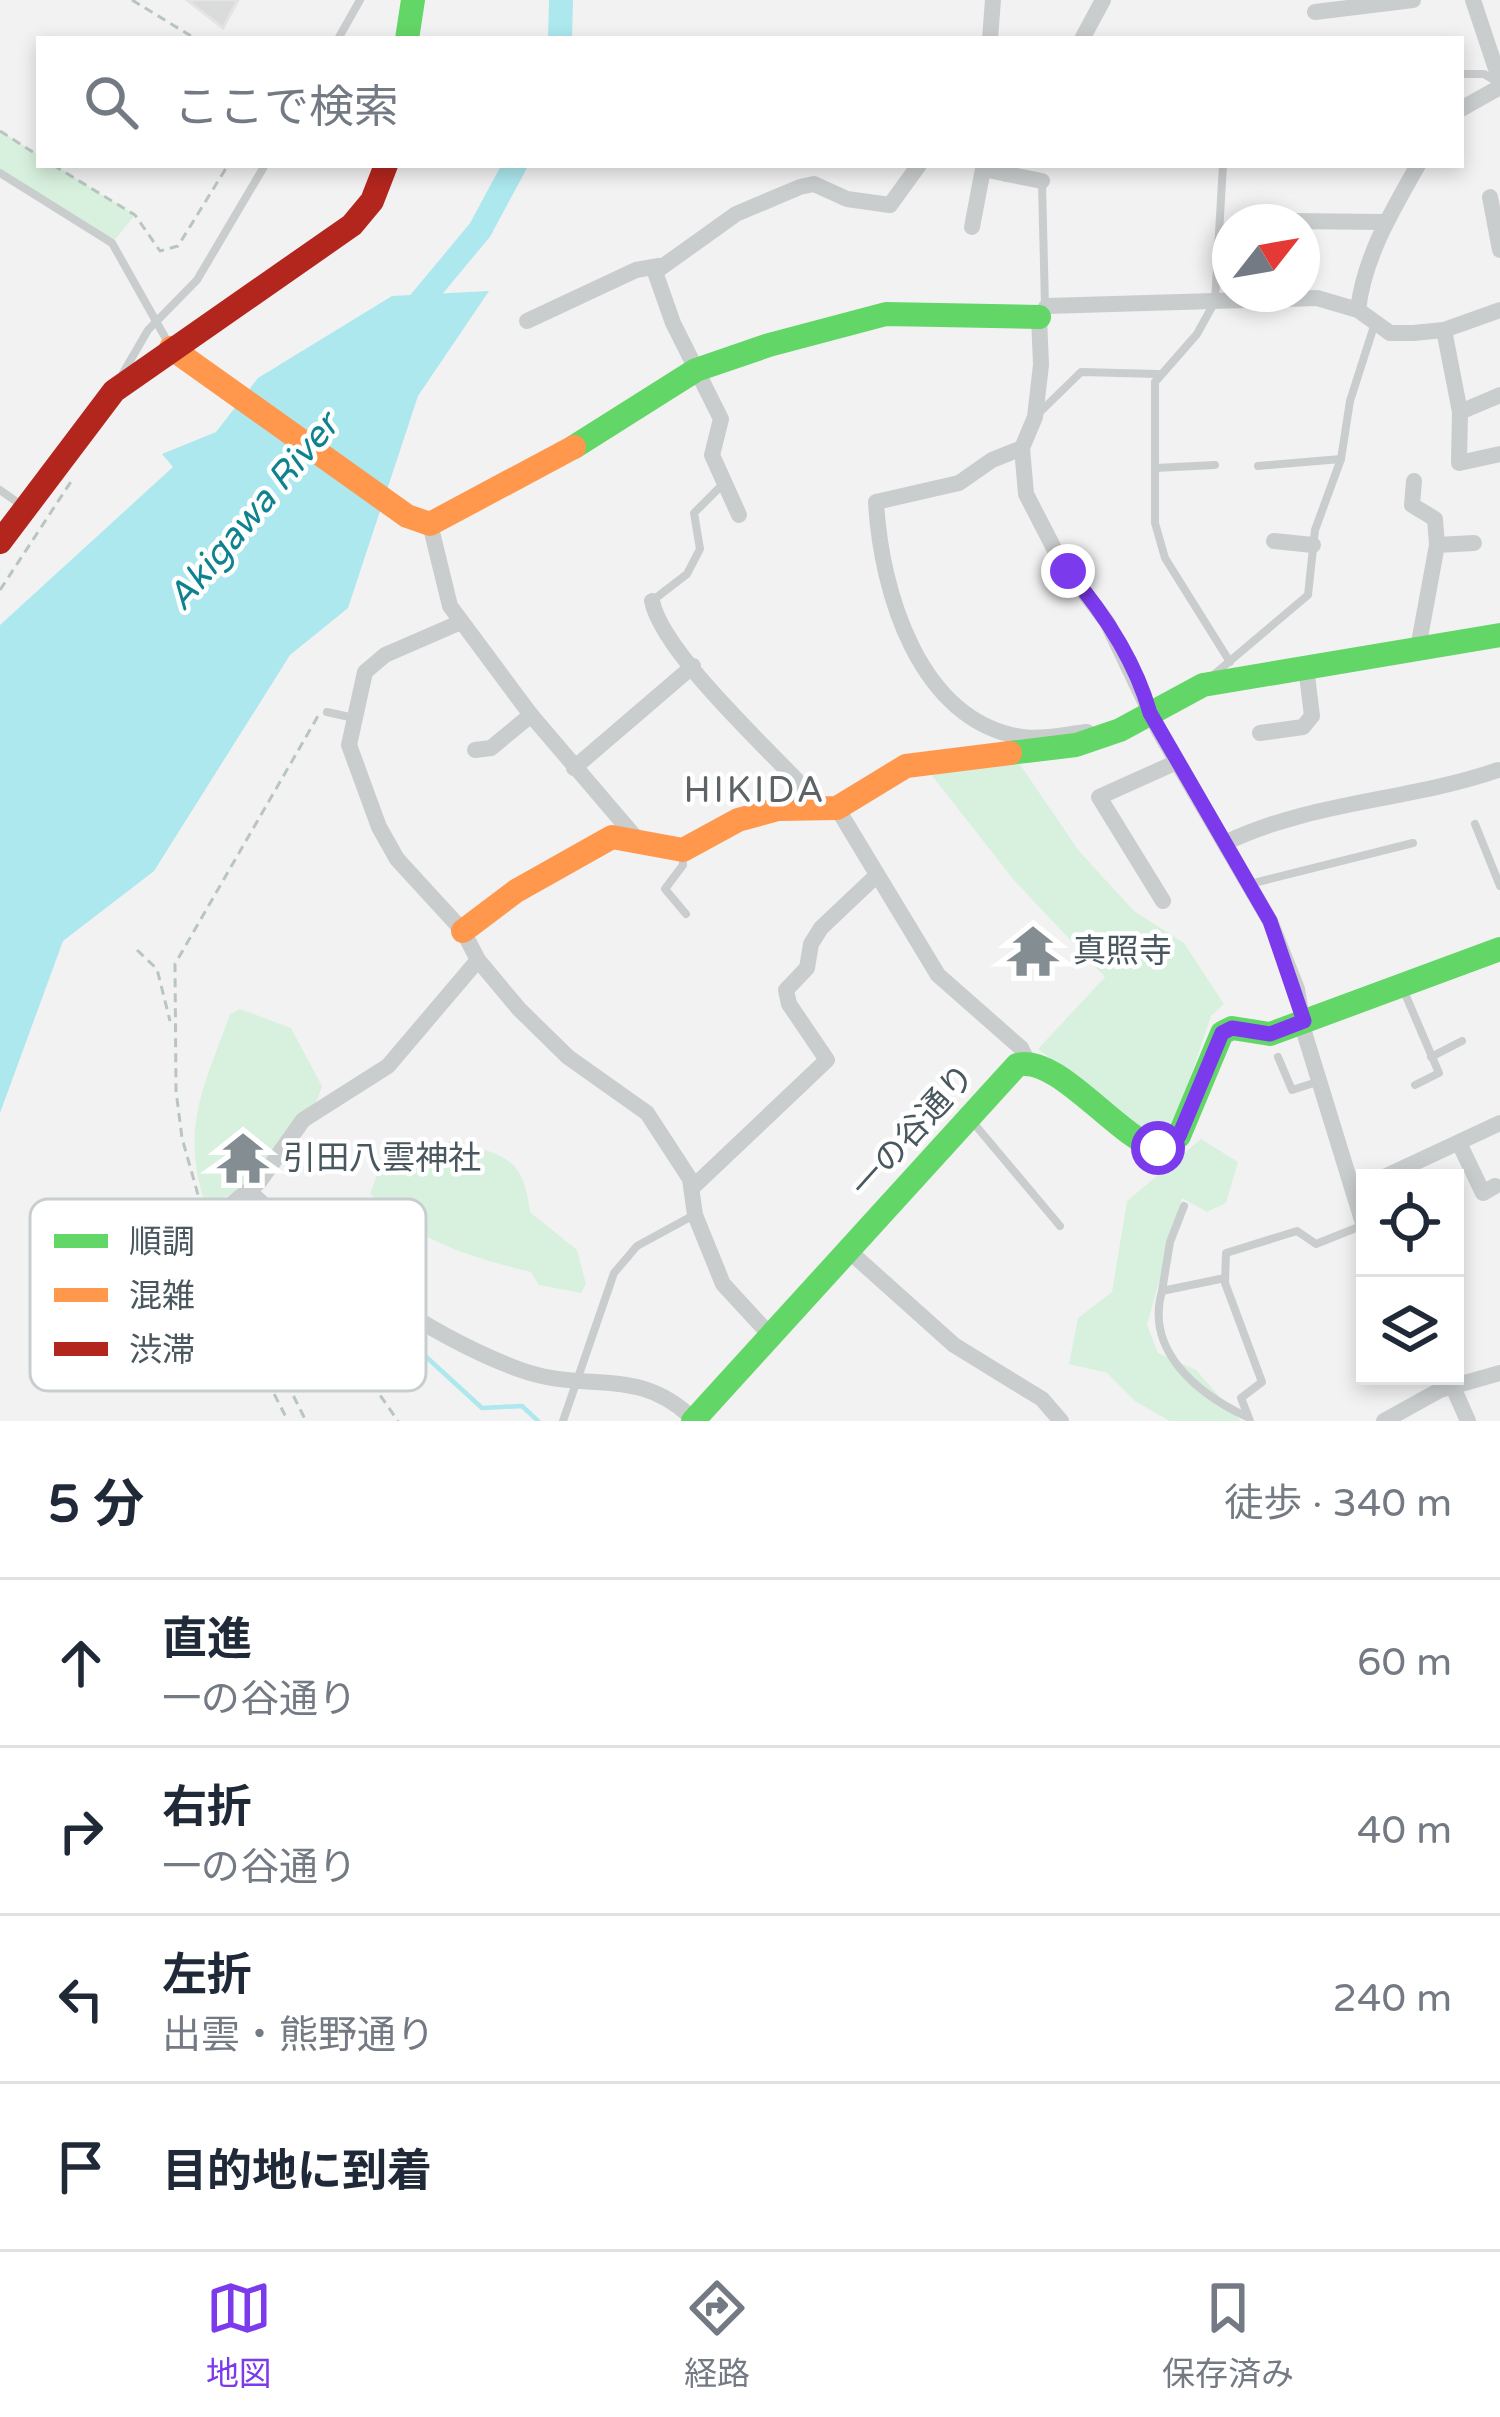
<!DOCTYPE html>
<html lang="ja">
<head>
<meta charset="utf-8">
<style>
	:root { --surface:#fff; --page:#f2f2f3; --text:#1f2937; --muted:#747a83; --line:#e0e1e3; --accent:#7c3aed }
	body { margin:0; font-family:"Varela Round","Noto Sans JP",sans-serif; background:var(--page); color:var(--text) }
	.controls { position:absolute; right:36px; bottom:36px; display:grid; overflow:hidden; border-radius:0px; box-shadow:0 6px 18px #0003 }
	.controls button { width:108px; height:108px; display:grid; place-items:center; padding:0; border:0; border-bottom:3px solid var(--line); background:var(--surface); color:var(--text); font:60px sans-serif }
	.compass { position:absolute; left:1212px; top:204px; width:108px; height:108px; border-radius:50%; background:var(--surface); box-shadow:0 6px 18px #0003; rotate:59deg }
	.stop { position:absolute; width:36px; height:36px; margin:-27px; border:9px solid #7c3aed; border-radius:50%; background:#fff }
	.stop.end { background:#7c3aed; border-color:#fff; box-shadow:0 3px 12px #0008 }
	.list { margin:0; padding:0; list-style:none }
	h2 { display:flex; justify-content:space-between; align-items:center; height:156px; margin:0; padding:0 48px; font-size:51px }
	h2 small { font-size:39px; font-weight:400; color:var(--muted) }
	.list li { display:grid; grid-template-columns:78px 1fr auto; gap:36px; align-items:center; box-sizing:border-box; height:168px; padding:0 48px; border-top:3px solid var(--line) }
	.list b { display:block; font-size:45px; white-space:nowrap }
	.list p { margin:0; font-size:39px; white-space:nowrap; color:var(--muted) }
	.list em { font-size:39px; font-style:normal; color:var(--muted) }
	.icon { flex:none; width:66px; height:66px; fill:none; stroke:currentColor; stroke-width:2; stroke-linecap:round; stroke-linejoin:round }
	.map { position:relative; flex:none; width:1500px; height:1421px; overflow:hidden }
	.search { position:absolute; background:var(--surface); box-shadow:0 6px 18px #0003; left:36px; right:36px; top:36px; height:132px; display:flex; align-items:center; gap:30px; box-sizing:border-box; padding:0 42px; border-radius:0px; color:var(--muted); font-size:45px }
	.sheet { height:828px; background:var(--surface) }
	nav { display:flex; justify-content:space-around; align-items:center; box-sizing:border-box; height:168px; border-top:3px solid var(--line); background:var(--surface); font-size:33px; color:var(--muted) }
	nav a { display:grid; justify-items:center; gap:6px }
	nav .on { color:var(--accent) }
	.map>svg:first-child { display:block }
</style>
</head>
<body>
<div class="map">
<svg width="1500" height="1421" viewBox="0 0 1500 1421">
	<rect width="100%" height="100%" fill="#f3f2f2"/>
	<g fill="#d8f1de">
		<polygon points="0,131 39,155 39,165 54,165 135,215 112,243 0,174"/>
		<polygon points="1017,760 1079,851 1134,911 1184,943 1224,1004 1211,1016 1172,1132 1165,1139 1150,1137 1038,1049 1105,977 1013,879 926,768"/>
		<path d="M240,1009L291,1028L322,1086C309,1131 256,1188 212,1202L203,1197C181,1124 206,1082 230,1014Z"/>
		<polygon points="1201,1139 1238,1162 1226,1203 1207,1212 1182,1198 1147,1325 1158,1353 1196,1370 1241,1421 1170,1421 1136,1402 1107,1373 1069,1364 1078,1318 1112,1292 1127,1201"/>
		<path d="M452,1140C503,1156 523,1154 530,1212L577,1250L586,1284L581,1293L539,1285L531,1272C466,1256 419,1242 370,1194L378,1172L419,1162Z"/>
	</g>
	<polygon fill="#ace8ee" points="489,291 418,396 348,608 290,655 154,871 63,941 0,1113 0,625 173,467 162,454 216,432 258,378 392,296"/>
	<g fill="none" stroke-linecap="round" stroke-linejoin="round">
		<polyline stroke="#ace8ee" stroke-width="4.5" points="313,1283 342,1283 352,1289 482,1408 522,1406 538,1421"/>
		<g stroke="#ace8ee" stroke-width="24">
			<polyline points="560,39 561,0"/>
			<polyline points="406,319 480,230 515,165"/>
		</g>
	</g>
	<polygon fill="#dadbdb" stroke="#e4e4e5" stroke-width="3" points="187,0 238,0 223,28"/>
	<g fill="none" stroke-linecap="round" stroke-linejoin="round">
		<g stroke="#b9c5c0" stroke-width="3" stroke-dasharray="9 6" stroke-linecap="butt">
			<polyline points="132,0 196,39"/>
			<polyline points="0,131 39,156"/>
			<polyline points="53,165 135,215 160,251 178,246 228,165"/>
			<polyline points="0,590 74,477"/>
			<polyline points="137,950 157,969 170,1021"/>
			<polyline points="202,1209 182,1138 176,1091 175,964 318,716"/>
			<polyline points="244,1217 302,1283 398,1421"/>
			<polyline points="192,1234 288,1421"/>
			<polyline points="213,1235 306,1421"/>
			<polyline points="163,1250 192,1234"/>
		</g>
		<g stroke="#cacdce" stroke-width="8">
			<polyline points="338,39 360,0"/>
			<polyline points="1461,74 1484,74 1499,83"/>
			<polyline points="0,173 112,243 170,346"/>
			<polyline points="1042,183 1045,306"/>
			<polyline points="1215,301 1223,165"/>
			<polyline points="1213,305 1197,334 1155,382 1155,523 1165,558 1230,662"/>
			<polyline points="123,373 148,330 197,280 265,165"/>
			<polyline points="1036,416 1081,372 1158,374"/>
			<polyline points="1258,466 1341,459"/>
			<polyline points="1155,468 1215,465"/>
			<polyline points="0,490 24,507"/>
			<polyline points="652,601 687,574 700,549 694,513 723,484"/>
			<polyline points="1211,677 1308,595 1315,530 1341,459 1350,401 1374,326"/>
			<polyline points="327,712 354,718"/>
			<polyline points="1475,824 1500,886"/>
			<polyline points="683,852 683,865 665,889 686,914"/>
			<polyline points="1250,884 1413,843"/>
			<polyline points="1403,989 1439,1073 1415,1085"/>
			<polyline points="1278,1057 1292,1090 1317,1082"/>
			<polyline points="1431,1057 1462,1041"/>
			<polyline points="971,1120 1060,1226"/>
			<polyline points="1184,1206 1170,1242 1162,1291 1225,1278"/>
			<path d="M1162,1291C1145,1350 1196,1393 1247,1417"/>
			<polyline points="563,1421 614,1273 637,1246 694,1215"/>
			<polyline points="1250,1421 1241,1398 1262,1382 1225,1283 1226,1253 1297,1231 1316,1244 1361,1226"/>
		</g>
		<g stroke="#cacdce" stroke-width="16">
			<polyline points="1473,0 1500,81"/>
			<polyline points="1315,12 1413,0"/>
			<polyline points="990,39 993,0"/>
			<polyline points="1082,39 1103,0"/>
			<polyline points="1461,109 1500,87"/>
			<polyline points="1011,166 1007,174 1042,181"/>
			<polyline points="1490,197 1500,250"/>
			<polyline points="1288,221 1385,222"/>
			<polyline points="972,227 983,169 1007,174"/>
			<path d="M1358,310C1364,257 1392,211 1418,165"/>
			<polyline points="527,321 636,270 659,266"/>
			<polyline points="1444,330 1460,412 1459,463 1500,454"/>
			<polyline points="1460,412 1500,395"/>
			<path d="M1022,448L992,460L959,483L876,502C881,592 919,721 1022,737C1042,740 1067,734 1087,732"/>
			<polyline points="1414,481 1412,505 1435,519 1437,545 1418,648"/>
			<polyline points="739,515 712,455 721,419 673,323 655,272 736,214 800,187 814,184 847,199 890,205 919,165"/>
			<polyline points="430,524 450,606 531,715 636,838"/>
			<polyline points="1274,541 1313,545"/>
			<polyline points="1437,545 1474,543"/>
			<path d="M652,601C663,656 783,762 823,808"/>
			<polyline points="461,622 385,655 365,672 349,745 379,827 397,859 463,931 478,960 519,1009 568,1057 647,1113 690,1179 695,1215 723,1284 770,1335"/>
			<polyline points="1260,733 1303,727 1312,716 1306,667"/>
			<polyline points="475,750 491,748 531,715"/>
			<polyline points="574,768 693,666"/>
			<polyline points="837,808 938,975 1021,1048 1028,1062"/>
			<path d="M1225,843C1312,801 1408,801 1498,770"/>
			<polyline points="1163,901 1099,797 1177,762"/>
			<polyline points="1459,1143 1483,1193 1495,1186"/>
			<polyline points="1382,1178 1500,1123"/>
			<polyline points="692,1188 827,1060 789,1004 786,990 807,968 811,944 821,928 877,875"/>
			<path d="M250,1192C322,1260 427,1336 521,1370C587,1394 638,1364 694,1420"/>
			<polyline points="208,1223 259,1182 303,1120 388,1066 478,960"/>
			<polyline points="1365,1230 1305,1035 1297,989 1270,921 1159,731 1107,622 1061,562 1026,494 1022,448 1035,417 1041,365 1039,317 1047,306 1317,298 1358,310 1390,333 1413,333 1444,330 1500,310"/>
			<polyline points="849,1251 954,1345 1042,1399 1061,1421"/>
			<polyline points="1449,1378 1468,1421"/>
			<polyline points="1384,1421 1440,1390 1500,1373"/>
		</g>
		<g stroke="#63d668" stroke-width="24">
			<polyline points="407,39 413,0"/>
			<polyline points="574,447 696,370 769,345 886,314 1039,317"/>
			<polyline points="1010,753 1076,745 1120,730 1203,685 1500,635"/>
			<path d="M693,1421L1017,1065C1057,1054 1115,1135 1158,1149L1179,1136L1222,1033L1232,1028L1270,1034L1500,949"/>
		</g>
		<g stroke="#ff974d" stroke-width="24">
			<polyline points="171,348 407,516 430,524 574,447"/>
			<polyline points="463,931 516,891 612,837 683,850 738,820 778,809 837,808 906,766 1010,753"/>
		</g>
		<polyline stroke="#b3261e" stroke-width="24" points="0,542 114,391 352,225 372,201 386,165"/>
	</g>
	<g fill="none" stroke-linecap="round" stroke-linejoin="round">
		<path stroke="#7c3aed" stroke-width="15" d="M1068,571C1103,612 1135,660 1150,713L1270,921L1304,1021L1270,1034L1232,1028L1222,1033L1179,1136L1158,1148"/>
	</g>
	<defs>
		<g id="temple-bare" transform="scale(4.14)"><path d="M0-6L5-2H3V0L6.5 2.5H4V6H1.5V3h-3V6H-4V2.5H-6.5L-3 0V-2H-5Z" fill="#848d92" stroke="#fff" stroke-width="2.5" paint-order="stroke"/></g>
	</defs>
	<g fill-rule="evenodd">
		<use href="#temple-bare" x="1033" y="951"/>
		<use href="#temple-bare" x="243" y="1158"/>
	</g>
	<g text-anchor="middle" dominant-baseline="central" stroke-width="9" stroke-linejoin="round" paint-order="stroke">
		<g font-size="33" fill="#49575f" stroke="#fff" text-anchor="start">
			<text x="1073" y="951">真照寺</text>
			<text x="283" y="1158">引田八雲神社</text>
		</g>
		<g font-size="33" fill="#49575f" stroke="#fff">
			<text transform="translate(913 1131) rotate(-48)">一の谷通り</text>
		</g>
		<g font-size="36" font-style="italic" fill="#0e838f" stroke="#fff">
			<text transform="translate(253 512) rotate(-50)">Akigawa River</text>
		</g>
		<g font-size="36" letter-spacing="3" fill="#5e6366" stroke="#fff">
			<text x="755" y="790">HIKIDA</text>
		</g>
	</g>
	<rect x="30" y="1199" width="396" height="192" rx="18" fill="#fff" stroke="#c8cdcf" stroke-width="3"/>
	<rect x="54" y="1234" width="54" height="14" fill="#63d668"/>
	<rect x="54" y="1288" width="54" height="14" fill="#ff974d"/>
	<rect x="54" y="1342" width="54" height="14" fill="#b3261e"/>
	<g font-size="33" fill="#49575f">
		<text x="129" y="1253">順調</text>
		<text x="129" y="1307">混雑</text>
		<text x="129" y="1361">渋滞</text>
	</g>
</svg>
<div class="controls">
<button><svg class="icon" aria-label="locate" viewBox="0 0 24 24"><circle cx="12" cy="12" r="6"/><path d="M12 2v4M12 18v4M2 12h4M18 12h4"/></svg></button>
<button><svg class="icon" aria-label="layers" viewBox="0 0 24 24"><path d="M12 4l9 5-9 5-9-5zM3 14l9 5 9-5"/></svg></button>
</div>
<svg class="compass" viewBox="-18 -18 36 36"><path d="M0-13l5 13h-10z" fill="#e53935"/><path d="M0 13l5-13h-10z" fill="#747a83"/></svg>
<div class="stop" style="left:1158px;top:1148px"></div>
<div class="stop end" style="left:1068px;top:571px"></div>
<div class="search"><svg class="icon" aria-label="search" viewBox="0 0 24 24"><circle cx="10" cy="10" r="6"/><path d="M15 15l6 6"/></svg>ここで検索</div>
</div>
<section class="sheet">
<h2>5 分<small>徒歩 · 340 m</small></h2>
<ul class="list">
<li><svg class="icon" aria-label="ahead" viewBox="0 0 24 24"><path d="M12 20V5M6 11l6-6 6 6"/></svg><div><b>直進</b><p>一の谷通り</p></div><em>60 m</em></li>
<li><svg class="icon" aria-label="right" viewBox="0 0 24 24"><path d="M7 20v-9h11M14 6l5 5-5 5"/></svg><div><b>右折</b><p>一の谷通り</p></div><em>40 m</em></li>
<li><svg class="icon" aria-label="left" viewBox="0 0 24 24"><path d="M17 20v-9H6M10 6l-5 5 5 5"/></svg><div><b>左折</b><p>出雲・熊野通り</p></div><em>240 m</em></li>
<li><svg class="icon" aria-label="arrive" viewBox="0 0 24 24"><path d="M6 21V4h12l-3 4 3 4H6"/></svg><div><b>目的地に到着</b></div></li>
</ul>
</section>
<nav>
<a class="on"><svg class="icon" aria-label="map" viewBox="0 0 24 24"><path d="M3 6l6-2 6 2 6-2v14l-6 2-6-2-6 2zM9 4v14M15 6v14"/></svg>地図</a>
<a><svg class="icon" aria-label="directions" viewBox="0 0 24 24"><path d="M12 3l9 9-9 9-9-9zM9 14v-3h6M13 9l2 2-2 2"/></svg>経路</a>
<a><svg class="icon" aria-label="saved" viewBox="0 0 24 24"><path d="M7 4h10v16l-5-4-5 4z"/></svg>保存済み</a>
</nav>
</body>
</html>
